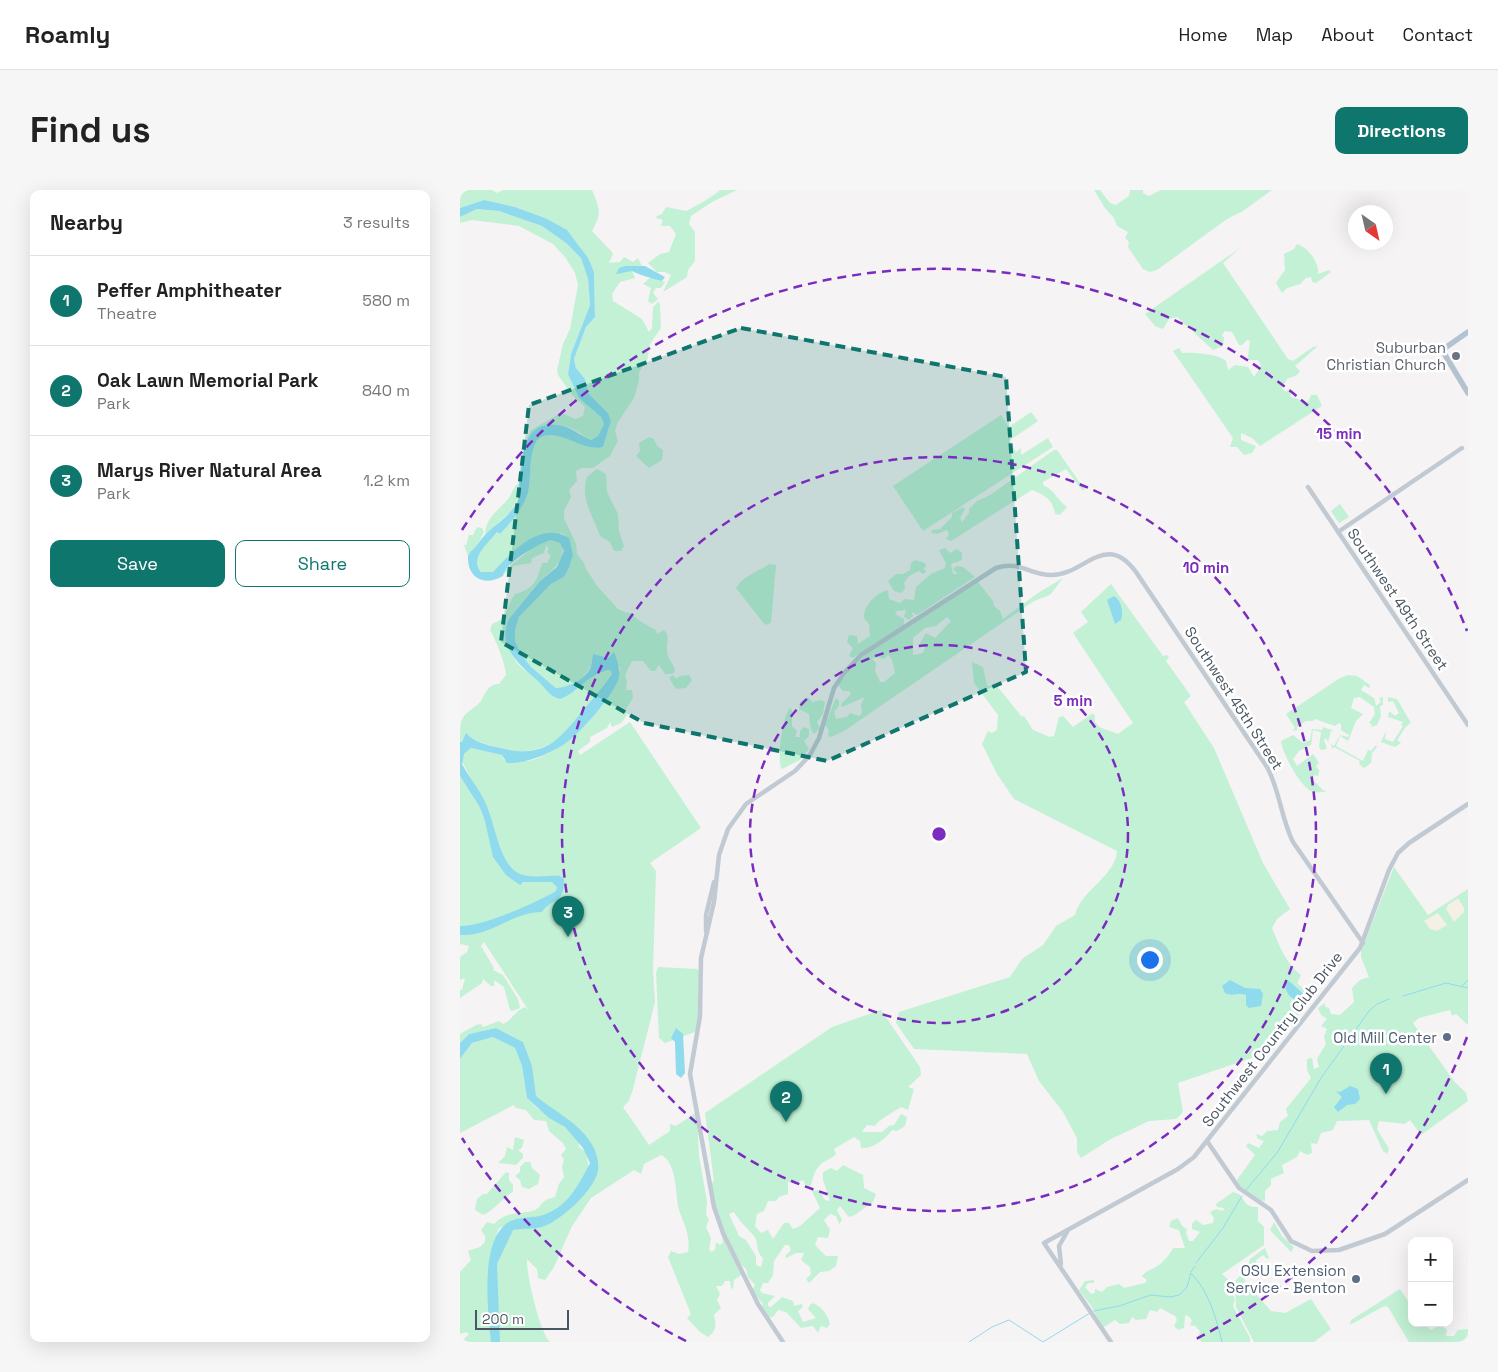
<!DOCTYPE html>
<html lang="en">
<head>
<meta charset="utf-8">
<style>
	:root { --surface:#fff; --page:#f6f6f6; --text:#222; --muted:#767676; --line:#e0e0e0; --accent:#0f766e }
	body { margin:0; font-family:"Space Grotesk",sans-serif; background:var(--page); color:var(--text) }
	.controls { position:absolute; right:15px; bottom:15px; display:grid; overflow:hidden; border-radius:10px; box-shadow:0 5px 20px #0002 }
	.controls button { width:45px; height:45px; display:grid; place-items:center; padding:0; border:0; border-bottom:1px solid var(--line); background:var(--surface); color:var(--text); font:25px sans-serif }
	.compass { position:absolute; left:888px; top:15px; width:45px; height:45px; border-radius:50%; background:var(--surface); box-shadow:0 5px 20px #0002; rotate:146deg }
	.scale { position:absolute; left:15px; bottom:12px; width:94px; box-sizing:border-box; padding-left:5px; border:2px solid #4a5661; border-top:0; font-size:14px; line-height:18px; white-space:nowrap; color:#4a5661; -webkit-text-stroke:4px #fff; paint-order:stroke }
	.you { position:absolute; left:689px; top:769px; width:18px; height:18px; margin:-12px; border:4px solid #fff; border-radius:50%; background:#1a73e8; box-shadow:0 0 0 8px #1a73e833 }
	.badge { display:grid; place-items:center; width:32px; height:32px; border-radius:50%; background:var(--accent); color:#fff; font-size:16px; font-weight:700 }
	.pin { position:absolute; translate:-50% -41px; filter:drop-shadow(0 1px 2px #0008) }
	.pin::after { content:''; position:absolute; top:26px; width:18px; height:15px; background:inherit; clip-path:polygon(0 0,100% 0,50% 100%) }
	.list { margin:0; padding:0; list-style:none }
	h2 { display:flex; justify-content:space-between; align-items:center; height:65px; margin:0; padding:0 20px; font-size:21px }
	h2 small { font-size:16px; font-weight:400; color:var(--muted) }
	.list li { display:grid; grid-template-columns:32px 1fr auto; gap:15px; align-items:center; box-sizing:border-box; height:90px; padding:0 20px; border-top:1px solid var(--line) }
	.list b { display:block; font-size:19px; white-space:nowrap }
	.list p { margin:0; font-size:16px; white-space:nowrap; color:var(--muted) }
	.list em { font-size:16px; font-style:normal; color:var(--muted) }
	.actions { display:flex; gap:10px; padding:15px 20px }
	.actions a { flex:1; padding:11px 0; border:1px solid var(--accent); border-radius:10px; text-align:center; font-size:18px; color:var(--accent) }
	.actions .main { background:var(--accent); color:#fff }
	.map { position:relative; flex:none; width:1008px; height:1152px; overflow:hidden; border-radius:10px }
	header { display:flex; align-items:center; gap:30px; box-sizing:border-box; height:70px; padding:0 25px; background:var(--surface); border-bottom:1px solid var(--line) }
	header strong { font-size:24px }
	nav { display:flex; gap:28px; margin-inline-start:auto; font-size:18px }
	.intro { display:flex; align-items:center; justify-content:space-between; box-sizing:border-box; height:120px; padding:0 30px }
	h1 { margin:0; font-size:35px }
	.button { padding:12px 22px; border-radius:10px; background:var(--accent); color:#fff; font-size:18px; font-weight:700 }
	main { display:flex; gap:30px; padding:0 30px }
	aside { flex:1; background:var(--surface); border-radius:10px; box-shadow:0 5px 20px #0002 }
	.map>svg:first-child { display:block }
</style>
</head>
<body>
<header>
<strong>Roamly</strong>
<nav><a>Home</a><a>Map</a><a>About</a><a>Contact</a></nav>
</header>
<div class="intro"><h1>Find us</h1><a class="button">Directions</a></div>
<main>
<aside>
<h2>Nearby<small>3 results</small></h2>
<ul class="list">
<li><span class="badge">1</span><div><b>Peffer Amphitheater</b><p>Theatre</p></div><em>580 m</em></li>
<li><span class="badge">2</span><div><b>Oak Lawn Memorial Park</b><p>Park</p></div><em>840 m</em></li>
<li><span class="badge">3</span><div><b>Marys River Natural Area</b><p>Park</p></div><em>1.2 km</em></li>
</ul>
<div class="actions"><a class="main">Save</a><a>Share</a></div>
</aside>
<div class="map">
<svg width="1008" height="1152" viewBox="0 0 1008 1152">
	<rect width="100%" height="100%" fill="#f5f3f3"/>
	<g fill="#c3f1d5" fill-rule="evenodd">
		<path d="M0,0H32L37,3L43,0H132C140,20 142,22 132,41L151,61L153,64L149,73L160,72L164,67L173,72L178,68L182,76H165L172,81L175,88L160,92L152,104L153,111L182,129L189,142L192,138L193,117L198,112L200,114L201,138L190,154L187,171L179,182V191L174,208L158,232L155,241L158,251L150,266L133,278H122L116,281L117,291L109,300L111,307L104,321V328L116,354L117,364L124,373L126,379L138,397L158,419L167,423L168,422L183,433L196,440L197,444L204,440C211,447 206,451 207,460C207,469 213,472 215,480L213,484H205L199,475L195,481H191L183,471H172L165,485L167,491L166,500H172L173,508L166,519L167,525L161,533L152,537L150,532L147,538L130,547V552L118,561L120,565L170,532L241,638L190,673L196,681L193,780L195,812L173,899L169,911L163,917L189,955L210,941V934L216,936L237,922L239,966L247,1011L246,1024L249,1030L246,1037L251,1048L249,1059L251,1062L255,1060L256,1052L260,1055L263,1052L251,993L254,991L245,923L372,837L421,820L460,877L461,885L448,897L454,899L448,920L441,917L419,931L415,936L407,935L402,942H422L429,936L434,935L441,924L447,927L445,936L437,941L432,940C427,948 411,960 401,958L400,951L394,947L374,959L376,964C372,969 364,970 360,975C353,982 353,991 350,997L346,996L343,990L337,993L328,992V1004L319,1007L316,1011H308L304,1021L297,1024L295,1036L301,1043L308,1040L313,1049L324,1033H329L333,1039L340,1036L360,1018L352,1001L359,1000L365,1010L370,1011L363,990V982L371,978L377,981L383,975L403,985L404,998L416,1004L413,1012C405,1016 397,1026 389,1027L380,1016L377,1020L382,1030L379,1034L376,1026L370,1024L364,1030L370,1040L368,1048L358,1047L355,1055L366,1066H378L376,1076L369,1081L360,1082L349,1093L346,1089L351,1084L350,1077L341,1070L344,1063H336L326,1068L325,1066L331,1060L329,1055H325L314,1071L313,1085L308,1093H303L300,1100L302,1103L315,1106L308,1113V1116L311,1117L322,1107L333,1111L334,1116L342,1114L343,1117L338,1121L343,1132L356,1128L348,1119L350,1115L353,1113C360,1116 369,1125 370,1134L367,1138L361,1136L358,1143L353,1136L341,1138L326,1122L318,1120L314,1126L309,1128L302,1117L303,1114L292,1101L295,1095L288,1087L286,1079L278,1072L275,1063L281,1085L274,1090L273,1099L271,1098L270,1091H265L262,1096H256L260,1104L257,1110L261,1118L254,1125C256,1135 257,1140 248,1147L240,1142L227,1128L231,1124L208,1067L211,1061L219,1064L228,1062C231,1047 224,1034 219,1020C215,1006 218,973 201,965L184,974L181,984L174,980L131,1008L112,1036L94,1077L85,1090L78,1088L77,1079L67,1069C66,1084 80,1143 90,1152H39L33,1078L48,1041L101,1025L123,1005L132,982L127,955L77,914L63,852L36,838L9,844L0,853V844L16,835L21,834L23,837L39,831L43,834C53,830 53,822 65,817L69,821L24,752L21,756L34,778L33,780L43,785L58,809L60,818L52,821L50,820L44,797L34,790V796H31L23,789L22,793L0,808V800H2L5,788L0,790V767L7,762L9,756L0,754V745L19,743L14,736H0V586L19,616L23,628L30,623L1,570L4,564L11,558L42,565L44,570C51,570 60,571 67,571C101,567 156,510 160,478L157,475L155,465L148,468L132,465C134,483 113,498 96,498L71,477L61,464L55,451V440L59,427L91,394L104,387L109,378L113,365L108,348L102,343L56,360L33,382H21C9,367 28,353 37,342L40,344L42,342C53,330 67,314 69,297C71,281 69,265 77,250C96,233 121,263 143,257L151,231L148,223L128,203L125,189L116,178L114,169L126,137L135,127L134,82L85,28L55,17L24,10L0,18ZM274,1022C280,1032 287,1038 294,1046C299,1052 295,1062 303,1068L301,1077L296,1075V1066L286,1050L279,1046L269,1024Z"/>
		<path d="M260,0H277L252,12L231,26L229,34L235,42V71L228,80L227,87L203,102L211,85L205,82H197L188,73L200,64L209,62L216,44L210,36H201L203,30L196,28L197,26L202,24L206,17L226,21C238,15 251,8 260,0Z"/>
		<polygon points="634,0 640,0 650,13 656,15 669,6 670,0 683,0 683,3 689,6 701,0 812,0 783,21 767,29 697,80 690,82 683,79 668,57 669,52 665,48 668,42 657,36 654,28 645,18"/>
		<path d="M17,19L39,21L82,36L106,53L121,68L128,89L130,115L111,164L108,183L119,208L141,227L144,234L138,246L131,250C125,248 124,245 118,242C96,229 76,235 63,255L71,240L97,225L104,224L115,229L123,226L125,217L113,206L98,185L97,180L103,154L110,139L118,95L115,83L105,67L93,54L59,36L12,30L0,33V27Z"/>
		<path d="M837,54C848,57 860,74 858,84L869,80L871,82L856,93L852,92L851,87L846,88L840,94L827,98L822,103L816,93L825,80L824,64L834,59Z"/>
		<path d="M780,58L763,73L828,169L833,171L853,157L858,156L835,176L840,181L837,185L827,189L822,198L826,202L830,198L831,207L848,212L851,205H857L862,216L800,256L792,248L781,243V250L796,256L792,263L784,265L777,257H770L773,248L713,161L719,158L722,163C732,162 759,164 766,171L768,180L775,175L788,177L794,187L801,176L798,170H789L788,167L790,151L787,150L782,155H779L772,142L765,141L762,145L764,148L763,156L753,160L717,127L709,129L703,139L695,136L685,124Z"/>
		<polygon points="191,87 205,92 201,98 196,98 193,103 198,109 192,114 188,111 191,98 183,94"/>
		<polygon points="571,222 578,231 547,252 549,251 556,262 561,258 561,265 588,248 593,257 463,341 433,296 541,225 549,237"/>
		<polygon points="189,247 194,249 197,256 203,260 202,270 189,278 176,266 180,261 179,253"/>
		<path d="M594,260H597L625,300H622L606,279L583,292V295C595,300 598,311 607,317L600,325L595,324C593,310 585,305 572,300L491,351L486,349L489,344L487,340L477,344L471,343L472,340L480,339L492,327V323L503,317L505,319L500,328L502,332L509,323V319L517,311L530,305Z"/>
		<path d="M137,279L146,284L147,302L158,324L159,341L164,356L161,361H154L150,352L140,346C133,325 120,310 127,287Z"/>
		<path d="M59,293L60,305L51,321L25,345C25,328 39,320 48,309C53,304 52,297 59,293Z"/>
		<polygon points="880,314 889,327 879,333 871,321"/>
		<polygon points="17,337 22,338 24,342 16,358 8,366 4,355 6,355 9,345 13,345"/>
		<path d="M91,350L100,353L103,357C103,374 91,380 80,391C75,396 70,403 66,408C52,425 40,437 49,459C53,469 59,477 68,482C81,490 87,503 100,509L130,487L150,480L152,484C119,523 101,574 40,558C28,554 14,552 6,544L2,552H0C0,546 0,537 1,532C5,521 13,520 20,512C26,504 27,494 39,494L46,485C46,475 35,448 30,440L32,434L40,430L46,432C43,423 50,412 55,404C74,399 77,391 82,373H87L91,366L87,362L89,359L86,355L84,363L72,368L71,373L54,376L44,384V381L75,356Z"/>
		<path d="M485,358L490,363L497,359L502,363V370L491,374L493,384H498L493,379L497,376L503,377L515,387L457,425L452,422L453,426L449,430L444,427L446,420L437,421L435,424L444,429V435L393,468L389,466L393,458L387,452L389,445L397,446L398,454L410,446L409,434L404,428C403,416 416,403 428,400L429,409L440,413L445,409L454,410L456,397L471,384L485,378L486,373L479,360Z"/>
		<polygon points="455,370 465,373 466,376 464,378 466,382 463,384 459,381 449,386 444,393 445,398 442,403 434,401 428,391 436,384 443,384 450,380 451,373"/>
		<path d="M309,374L316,375L311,433L305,435L276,398C284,385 297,383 309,374Z"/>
		<path d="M603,388L590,405L574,411L384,541L371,547L368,546L369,540L365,535L375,510L377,508C382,513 377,519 374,522L376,529L387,527L390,523L399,526L402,523L401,514L405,507L382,517L381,514L391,504L389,501H383L378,495L394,473L404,465L518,392L533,411L534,416L540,421L543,429L578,403ZM487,427L491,431L475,448L466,443L460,453L465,457L463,463L453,465V448L465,438L476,436ZM428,465L432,470L435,483L424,492H420L415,481L416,473L412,469L417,467L424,469Z"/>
		<path d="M651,394L703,466L707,465L709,467L706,471L731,506L724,512L754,558L803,673L830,719L817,729L812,738C819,755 826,774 841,785L837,793L852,806L812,861L718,893L723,922L716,929L689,931L649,950L621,968L617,962V948L603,922L579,891L567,864L454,859L436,833L439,822L550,787L562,769L583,755L596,736L615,725C621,700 655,687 657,661L554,609L537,584L522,554L528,541L532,543L537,540L538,525L514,493L512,472L523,477L527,496H537L562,527L564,526L573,540L590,547L594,546L599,527L603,526L613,537L633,523L635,526V532L639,537L658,544L673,533L613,443L628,432L621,422Z"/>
		<polygon points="213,485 216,489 220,486 229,485 232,490 226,498 216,499 209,488"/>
		<polygon points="888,485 897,486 910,495 909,498 904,495 901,500 914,508 916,516 921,512 919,508 923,507 923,515 920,516 921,526 917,535 911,537 912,534 909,533 915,524 914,517 900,507 894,508 891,518 903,524 896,531 888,551 880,546 876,556 903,571 908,560 911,561 916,555 917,557 912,563 911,573 904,578 899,574 900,571 874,557 872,559 871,554 874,556 880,545 888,547 889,545 881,540 881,534 879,533 875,536 855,529 853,531 846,531 837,537 837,540 832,541 835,538 826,524 880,488"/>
		<path d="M348,507L352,512L361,510L365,512L363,524L357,532L360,538L354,544C349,539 350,530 349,524L339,519L340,512Z"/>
		<path d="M928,507L937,509L951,533C945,535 942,544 937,550L941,553L935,557L921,552L926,541L925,549L933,552L943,536L941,535L943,532L928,527L929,521L935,526L939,523L933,511L928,512Z"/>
		<path d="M330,518L332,520V536L337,541L335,547H340V541L344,537L349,539V546L344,551L349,559L340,570L322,579C316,573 323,524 330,518Z"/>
		<path d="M863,537L874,541H871L868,552L866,548L864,550L867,559L861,560L859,557L861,542L853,540L851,555L839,561L833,569L837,576L853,564L859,573L856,576L859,580L858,586L854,585L853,590L863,600L867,601C862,602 855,604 849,600C839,593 822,563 821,551L833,545L843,553L850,550L852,539L862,540Z"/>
		<path d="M934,677L968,725L1008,699V835L996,824L992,826L990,820L959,828L953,833L993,890L1006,903L1008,911L961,945L950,930L945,934L919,931L917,939L929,959L927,964L923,961L909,930L877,931L873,940L861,943L857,954L851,953L852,963L847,965L840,961L837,967L822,975L824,983L811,989V995L805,1001V1011C793,1011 782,1002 777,990L795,965L786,956L788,953L799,958L804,951L798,949L796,944L802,946L807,941L818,940L820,932L828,926L826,919L851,888L847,880V869L852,868L854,879L859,877L857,869L866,854L864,847L867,839L861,836L867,829L861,825L858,818L865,813V817L869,818L871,824L880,825L894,812L892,798L900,790L909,787L901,767V761Z"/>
		<polygon points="198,777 237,779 239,782 238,826 235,842 205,853 199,848 196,783"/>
		<path d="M33,847L55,858L62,876L67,908L78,919L97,930L119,950V957L126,962L129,981L100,1021L39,1038L37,1043L33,1152H1L9,1144L6,1142L0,1144V1082L11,1070L8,1061L20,1057L25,1052V1046L21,1040L27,1032L34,1034C47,1021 56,1025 72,1021C82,1019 79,1010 95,1007L99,994L104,987L102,977L104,970L101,965L106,959L103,953L89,941L86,931L74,930L66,920L56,918L54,915L0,943V869L12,853Z"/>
		<polygon points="55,947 64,950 62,958 58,960 63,964 63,968 56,975 38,973 45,966 47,957 53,960"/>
		<polygon points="65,972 70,972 72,978 80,985 78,994 69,999 62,997 60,990 55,986 60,982 60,977"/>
		<path d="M46,982L49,983V990L53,995V1002C42,1008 34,1021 23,1025L15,1020L17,1009L23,1004H27Z"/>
		<path d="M773,1002L779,1004C786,1012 786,1018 798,1017V1031L804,1037V1055L762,1084L774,1095L771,1101L775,1109L773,1116L790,1148V1152H742L738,1148L740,1141L735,1136L730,1135L732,1130L727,1125L725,1126L724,1138L718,1140L714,1136L717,1130L715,1126L700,1118L697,1122L690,1120L686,1129L676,1130L672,1127L669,1133L660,1134L655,1130L642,1138L632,1117L619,1100L625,1091L634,1090V1093H628L625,1097L631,1104L635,1103V1099L642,1102L647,1097L659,1094L664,1098L685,1093L687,1090L682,1086C686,1081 687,1082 692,1079C700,1076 710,1065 713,1058H725L719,1040L709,1037L711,1031L718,1028L722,1036L727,1039L726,1043L729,1051H733L740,1042L732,1039V1034L736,1030L743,1035L753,1033L754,1028L750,1022L756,1019L763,1021L764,1018L757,1017L756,1014Z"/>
		<polygon points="814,1032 822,1046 834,1057 831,1062 810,1040"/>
		<polygon points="805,1058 809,1068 807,1069 803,1065 796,1070 797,1075 792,1082 786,1083 790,1069"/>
		<polygon points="782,1084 786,1093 811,1121 825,1123 851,1109 871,1139 854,1152 794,1152 776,1117 775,1091"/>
		<polygon points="940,1099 952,1117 952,1133 963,1133 971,1140 981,1135 987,1140 986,1146 994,1146 998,1140 1008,1139 1008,1152 949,1152 928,1117 924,1116 890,1135 891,1130"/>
	</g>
	<g fill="#f5f0e5">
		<polygon points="998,708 1004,718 1004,722 994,732 986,719 988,715"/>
		<polygon points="978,723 987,735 977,741 970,739 964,731"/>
	</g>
	<g fill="#90daee">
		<path d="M24,10L55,17L85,28L107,40L128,68L134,82L135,127L126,137L114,169L116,178L125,189L128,203L148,223L151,231L143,257C121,263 96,234 77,250C69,265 71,281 69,297C67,314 53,330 42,342L40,344L37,342C28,354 9,367 21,382H33C52,362 80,330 109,348L113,365L109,378L104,387L91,394L59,427L55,440V451L61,464L71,477L96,498C107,498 125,489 130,479C132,474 132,468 133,464L148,468L154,462C157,468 160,479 159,487C155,504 119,545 103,555C87,565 65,574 47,573L42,565L11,558L4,564L2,574C9,587 20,600 26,614C35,633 39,673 58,683C69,689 88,685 100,686L104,689C105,714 92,708 82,722C52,722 30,747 0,745V736C21,737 76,713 96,701L97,697L92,692H63L60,695L46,685L33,667L25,631L19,616L0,586V552H2L6,543C13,552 28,555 40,558C87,569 98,550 126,517C135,506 144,495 152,484L150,480C125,485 118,503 100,509C89,506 87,500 80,493C61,475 36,459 49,429L80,391L97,377L104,361L100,353L91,350C78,354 45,372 43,386C24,397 7,388 8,366L11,361C17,357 19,351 24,346C35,334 51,326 58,310C61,303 58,299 59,292C62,268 62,231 97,235C111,236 120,246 131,250L138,246L144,234L141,227L119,208L108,184L111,164L130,115L128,89L121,68L106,53L82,36L39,21L17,19L0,27V18Z"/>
		<path d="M165,76H185L205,87L202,91C191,88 182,86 172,81L156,84L159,78Z"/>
		<path d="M654,406C661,410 664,422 661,430L655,434L647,410Z"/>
		<path d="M770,790L785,798L800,799L803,804L801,816L789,818L786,815V805C778,802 772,807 765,803L762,796Z"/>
		<path d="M829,791L847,807L843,814C834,809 823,805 826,792Z"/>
		<path d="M36,838L63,852L72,876L76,906C95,922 118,932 131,953C137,962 141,977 136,987C128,1005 105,1026 87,1035C78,1040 63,1038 53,1040L37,1074L40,1152H31C28,1122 19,1049 49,1032C56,1027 70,1028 79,1026C106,1020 118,996 130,973L123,958L105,937L89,928L67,908L62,876L55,858L33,847L12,853L0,869V853L9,844Z"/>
		<polygon points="216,838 223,844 225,883 221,888 216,884 215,852 211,848"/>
		<polygon points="890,896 898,899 900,909 895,914 887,915 878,922 874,917 882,907 876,901 880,902"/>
	</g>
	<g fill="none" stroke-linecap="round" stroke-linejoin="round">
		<g stroke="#90daee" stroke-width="1">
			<polyline points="1001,797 1008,790"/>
			<polyline points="943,806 986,793 1008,798"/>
			<polyline points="786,1000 817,963 861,888 909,821 917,814 929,809"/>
			<polyline points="736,1073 763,1038 782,1006"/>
			<polyline points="731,1082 735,1076"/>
			<path d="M634,1121L659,1116L691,1105L710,1107L719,1105L727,1097L731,1083C749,1102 756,1127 762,1152"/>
			<polyline points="509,1152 532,1137 549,1130 583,1152 630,1123"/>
		</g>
		<g stroke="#c1cad2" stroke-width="4.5">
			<polyline points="848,297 1008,535"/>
			<polyline points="878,342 1002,258"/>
			<polyline points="246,741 246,725 254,692"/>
			<polyline points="747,951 779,998 811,1020 831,1051 852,1061 879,1060 925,1044 1008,990"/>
			<polyline points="601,1074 599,1056 607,1042"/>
			<path d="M323,1152L298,1114L263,1043L254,1017L230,884L240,826L241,768L254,712L259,665L268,639L286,614L335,581L350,565L359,548L374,498L384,483L401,465L536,378C560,370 569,385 591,385C624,386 645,340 676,382L807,577C820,601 821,628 833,652L903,753"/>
			<polyline points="651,1152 584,1053 718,979 734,967 900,758 929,680 938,663 949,653 1008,614"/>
		</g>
		<polyline stroke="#b3c2d1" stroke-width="5.5" points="1008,142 982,160 1008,203"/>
	</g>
	<path fill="#0f766e" fill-opacity="0.2" stroke="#0f766e" stroke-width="4" stroke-dasharray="10 6" stroke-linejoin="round" d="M281,138L546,187L566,482L367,571L184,533L41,452L69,215Z"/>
	<g fill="none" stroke="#7b2cbf" stroke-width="2.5" stroke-dasharray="9 6">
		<circle cx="479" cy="644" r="189"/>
		<circle cx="479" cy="644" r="377"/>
		<path d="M1007 847A566 566 0 0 1 732 1151M226 1151A566 566 0 0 1 2 948M2 340A566 566 0 0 1 1007 441"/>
	</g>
	<circle fill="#6b7280" stroke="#fff" stroke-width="2" cx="996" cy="166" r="5"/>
	<g fill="#5c6f8a" stroke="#fff" stroke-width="2">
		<circle cx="987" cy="847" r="5"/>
		<circle cx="896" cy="1089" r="5"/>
	</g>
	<g text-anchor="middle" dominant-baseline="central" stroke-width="5" stroke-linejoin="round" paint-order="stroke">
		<g font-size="15" fill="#5b616d" stroke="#fff" text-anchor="end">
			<text x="986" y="157">Suburban<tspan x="986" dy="17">Christian Church</tspan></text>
		</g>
		<g font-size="15" fill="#4a5661" stroke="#fff">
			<text transform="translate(938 409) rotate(56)">Southwest 49th Street</text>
			<text transform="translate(774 508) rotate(57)">Southwest 45th Street</text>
			<text transform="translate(812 849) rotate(-52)">Southwest Country Club Drive</text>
		</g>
		<g font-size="15" fill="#4e5e75" stroke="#fff" text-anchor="end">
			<text x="977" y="847">Old Mill Center</text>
			<text x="886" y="1080">OSU Extension<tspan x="886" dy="17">Service - Benton</tspan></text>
		</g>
	</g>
	<circle cx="479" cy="644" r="8" fill="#7b2cbf" stroke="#fff" stroke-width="2.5"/>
	<g font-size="15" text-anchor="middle" font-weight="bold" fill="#7b2cbf" stroke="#fff" stroke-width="5" stroke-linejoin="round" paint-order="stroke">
		<text x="879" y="249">15 min</text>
		<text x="746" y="383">10 min</text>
		<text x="613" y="516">5 min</text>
	</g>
</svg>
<div class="controls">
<button>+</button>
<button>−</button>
</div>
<svg class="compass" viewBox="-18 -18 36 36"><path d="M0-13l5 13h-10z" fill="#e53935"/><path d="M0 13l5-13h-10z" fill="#767676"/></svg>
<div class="scale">200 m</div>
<div class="you"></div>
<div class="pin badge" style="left:926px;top:904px">1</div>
<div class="pin badge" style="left:326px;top:932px">2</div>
<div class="pin badge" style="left:108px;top:747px">3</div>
</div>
</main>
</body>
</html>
